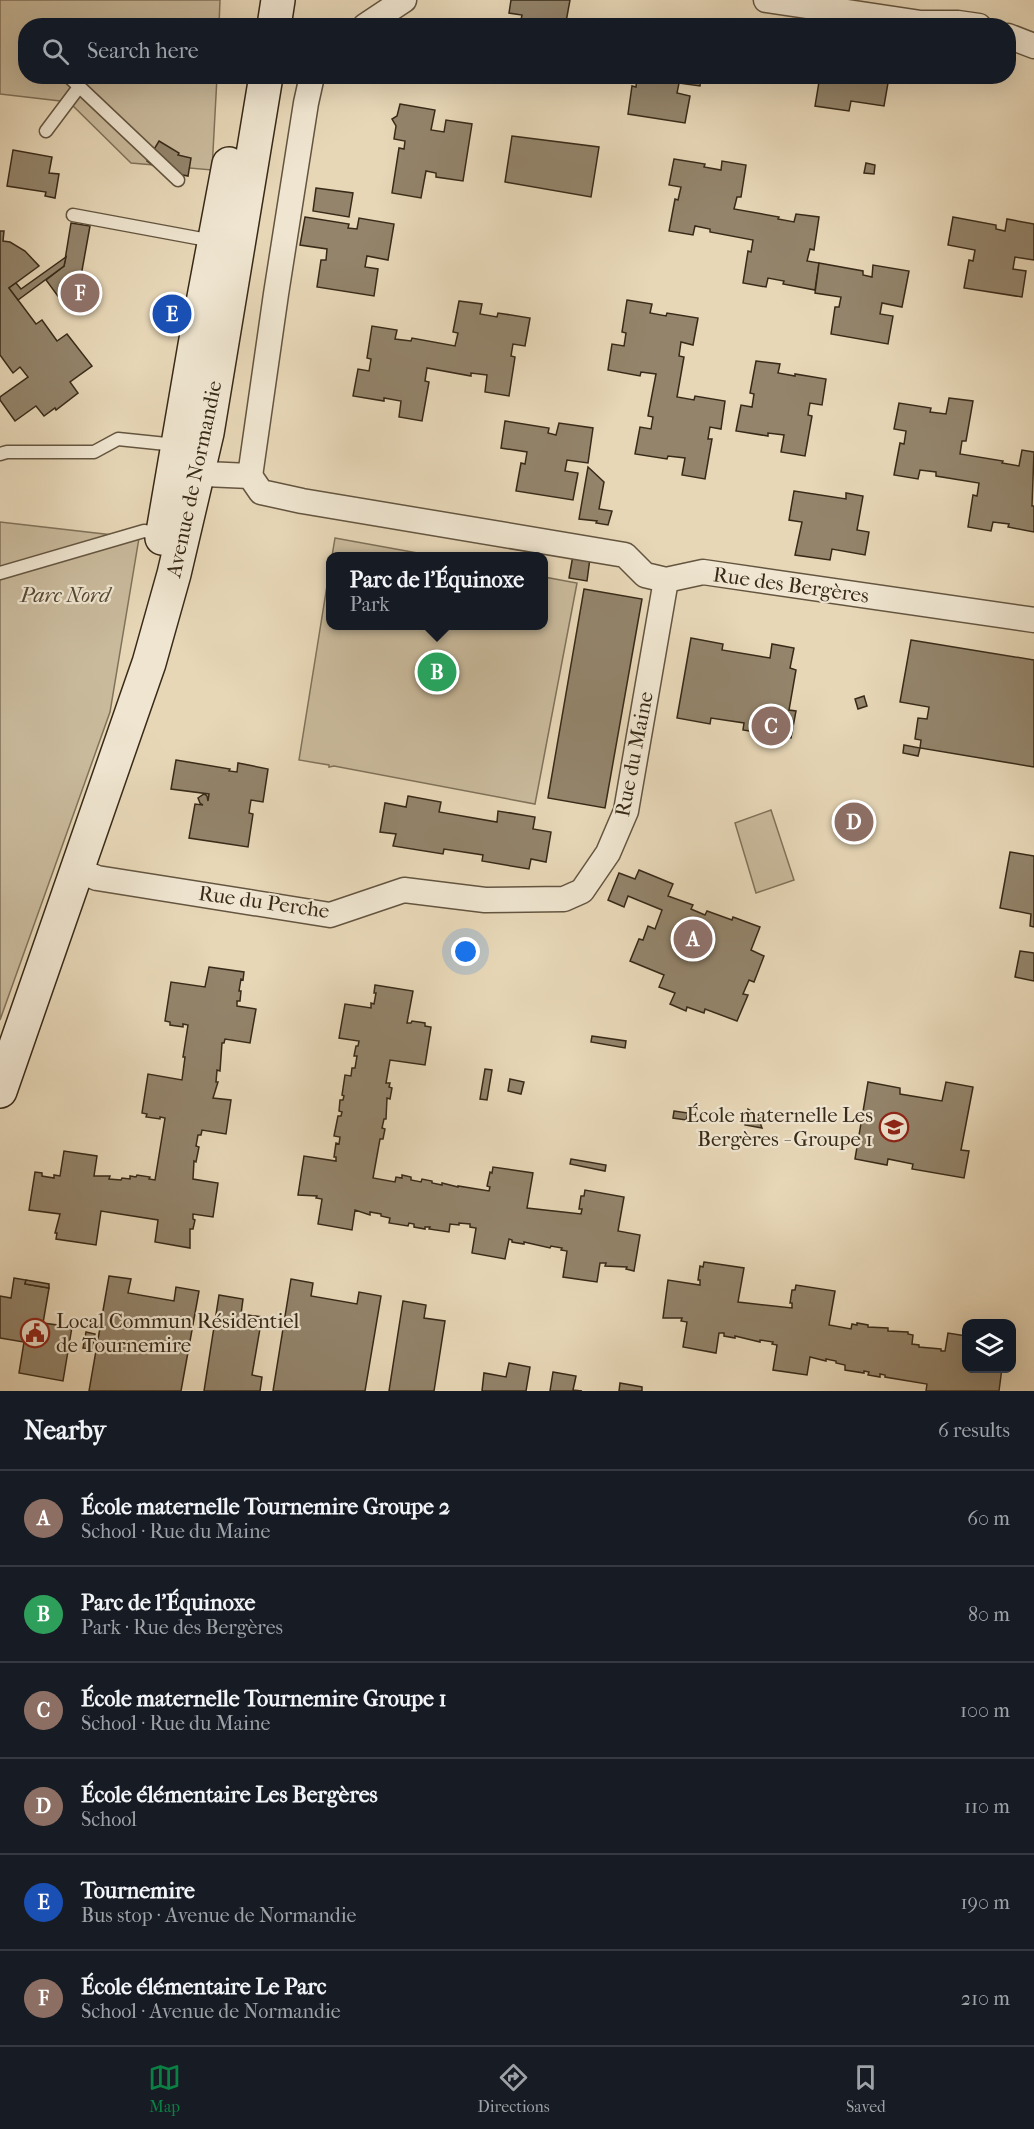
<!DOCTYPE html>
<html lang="en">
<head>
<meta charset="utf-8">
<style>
	:root { --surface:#171b24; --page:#242831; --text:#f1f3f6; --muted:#9ea1a6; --line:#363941; --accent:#0b8043 }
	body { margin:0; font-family:"IM FELL French Canon",serif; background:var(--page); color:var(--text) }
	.controls { position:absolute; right:18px; bottom:18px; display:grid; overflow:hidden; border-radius:12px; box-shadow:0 6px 24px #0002 }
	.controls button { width:54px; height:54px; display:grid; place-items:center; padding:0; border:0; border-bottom:2px solid var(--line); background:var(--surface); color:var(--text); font:30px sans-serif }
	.you { position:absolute; left:466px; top:952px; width:21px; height:21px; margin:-15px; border:4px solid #fff; border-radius:50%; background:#1a73e8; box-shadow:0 0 0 9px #1a73e833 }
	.badge { display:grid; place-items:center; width:39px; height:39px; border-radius:50%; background:var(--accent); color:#fff; font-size:20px; font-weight:700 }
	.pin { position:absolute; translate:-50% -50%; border:3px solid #fff; box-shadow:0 2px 6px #0006 }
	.popup { position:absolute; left:326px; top:552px; width:222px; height:78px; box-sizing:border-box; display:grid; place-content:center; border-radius:12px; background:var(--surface); filter:drop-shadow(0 2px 4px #0005); font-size:20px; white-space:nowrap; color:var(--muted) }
	.popup b { font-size:22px; color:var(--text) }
	.popup::after { content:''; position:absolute; left:50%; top:100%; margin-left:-12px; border:12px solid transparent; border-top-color:var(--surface) }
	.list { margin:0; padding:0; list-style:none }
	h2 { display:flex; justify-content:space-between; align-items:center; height:78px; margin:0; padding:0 24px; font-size:26px }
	h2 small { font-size:20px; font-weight:400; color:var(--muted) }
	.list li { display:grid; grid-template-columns:39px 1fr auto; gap:18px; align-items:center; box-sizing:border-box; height:96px; padding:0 24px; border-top:2px solid var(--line) }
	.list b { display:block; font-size:22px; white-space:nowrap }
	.list p { margin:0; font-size:20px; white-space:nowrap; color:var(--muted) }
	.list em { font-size:20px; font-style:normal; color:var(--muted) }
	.icon { flex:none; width:33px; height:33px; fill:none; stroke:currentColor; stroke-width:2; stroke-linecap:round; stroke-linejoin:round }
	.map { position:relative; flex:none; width:1034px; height:1391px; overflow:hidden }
	.search { position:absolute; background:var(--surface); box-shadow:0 6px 24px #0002; left:18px; right:18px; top:18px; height:66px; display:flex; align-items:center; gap:15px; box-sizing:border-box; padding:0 21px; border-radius:24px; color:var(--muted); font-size:22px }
	.sheet { height:654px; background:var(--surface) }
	nav { display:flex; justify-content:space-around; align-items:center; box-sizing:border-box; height:84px; border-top:2px solid var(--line); background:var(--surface); font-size:16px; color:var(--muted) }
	nav a { display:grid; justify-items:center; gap:3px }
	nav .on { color:var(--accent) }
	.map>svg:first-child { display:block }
</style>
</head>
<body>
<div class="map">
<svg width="1034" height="1391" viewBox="0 0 1034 1391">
	<rect width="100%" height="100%" fill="#e7d7b7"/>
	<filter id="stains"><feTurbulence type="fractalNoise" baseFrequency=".00333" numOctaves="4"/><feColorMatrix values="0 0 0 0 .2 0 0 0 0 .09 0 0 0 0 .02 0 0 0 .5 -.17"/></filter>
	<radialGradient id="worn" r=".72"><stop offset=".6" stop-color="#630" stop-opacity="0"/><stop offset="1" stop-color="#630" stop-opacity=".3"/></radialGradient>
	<g fill="#c9ba9c" stroke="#80725a" stroke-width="1.5">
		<polygon points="0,0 220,0 219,25 26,26 26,76 217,77 212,170 131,163 69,102 0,94"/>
		<polygon points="0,522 139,538 110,712 0,1020"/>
		<polygon points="335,538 434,556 332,556"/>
		<polygon points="330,567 330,626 544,626 544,577 577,583 535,804 334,766 329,767 329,765 299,760"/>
		<polygon points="771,810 794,880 756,893 735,823"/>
	</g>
	<g fill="#93846b" stroke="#382a18" stroke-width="1.5">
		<polygon points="511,0 570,0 566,22 562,22 561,26 498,26 499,22 520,25 522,15 509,13"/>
		<polygon points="637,76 701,76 700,86 679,83 677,93 690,96 685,123 628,114 632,86 636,87"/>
		<polygon points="820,76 878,76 877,82 888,83 884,106 851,101 849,111 815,106"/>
		<polygon points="400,104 435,110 431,130 444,132 446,120 472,124 463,181 436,177 436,173 426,171 421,198 392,193 399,148 404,149 405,141 394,139 396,126 392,119 397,116"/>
		<polygon points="512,136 599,147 591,197 505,182"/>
		<polygon points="159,141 179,153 178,155 191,158 188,176 168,172 166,175 147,161"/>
		<polygon points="13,150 52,157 49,173 59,174 55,198 45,196 46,192 7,186"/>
		<polygon points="674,159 705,164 704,167 721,170 722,161 746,165 741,197 737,197 734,209 779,217 778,219 794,222 796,214 819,217 814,250 810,249 807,261 819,263 815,290 783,284 784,281 768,278 766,287 743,283 748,251 751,252 753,240 710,232 710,229 695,226 693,235 669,231 675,199 678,200 681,187 669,185"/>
		<polygon points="866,163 875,165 874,174 864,173"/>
		<polygon points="316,188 353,193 349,217 313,211"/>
		<polygon points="305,217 349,224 348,228 357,229 359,218 394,224 388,260 367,256 365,267 378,269 374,296 317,287 321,260 326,260 327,249 300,245"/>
		<polygon points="953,217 996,225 996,229 1005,231 1007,219 1034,224 1034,260 1015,257 1013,269 1026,271 1022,297 964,288 969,260 973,261 975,250 948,245"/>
		<polygon points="71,223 90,226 81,276 88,285 63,303 46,280 64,266"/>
		<polygon points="0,231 4,231 3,241 10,242 25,251 39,266 9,288 36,324 42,320 57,341 67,334 92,366 70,382 78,393 56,410 55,408 44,416 36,406 15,421 0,400 0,397 28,377 20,367 13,373 0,355"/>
		<polygon points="66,257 64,266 18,300 9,288 16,283 21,289"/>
		<polygon points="819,263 863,271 863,275 872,277 873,265 909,271 902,307 882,303 880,314 893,316 888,344 831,334 835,307 839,307 841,297 815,293"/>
		<polygon points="627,300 652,304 650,313 666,316 667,313 698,318 693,345 681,342 679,356 684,357 677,397 694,400 695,396 725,401 721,429 710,427 708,439 712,439 705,479 682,475 685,458 668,456 667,459 635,454 640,427 651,429 653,417 648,416 656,374 641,372 640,376 608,370 612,344 624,346 626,333 622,332"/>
		<polygon points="459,301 482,304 480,314 497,317 498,313 530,318 525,346 513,344 511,356 515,357 509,396 485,392 487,375 471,373 471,376 427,368 425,381 429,382 422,421 399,417 401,401 384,398 384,401 353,396 358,369 369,371 371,359 367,358 372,326 397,330 395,339 411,341 412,338 455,346 458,333 453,332"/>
		<polygon points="171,307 177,308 175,323 169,322"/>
		<polygon points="756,361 780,364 778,373 795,376 795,374 826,379 822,405 810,403 808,415 812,416 805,456 781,452 784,435 768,433 768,436 736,431 741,405 752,407 754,394 750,393"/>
		<polygon points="949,398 973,401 966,441 962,441 960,454 1003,461 1002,463 1019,466 1022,450 1034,452 1032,506 1034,506 1034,532 1008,527 1009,524 993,522 991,531 968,527 973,495 977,496 979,483 936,476 936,472 920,470 918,479 894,475 900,443 904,444 906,431 894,429 899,403 931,408 930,412 946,414"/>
		<polygon points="505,421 549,428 548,433 556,435 559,423 593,428 588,463 567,460 565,471 578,473 573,500 516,491 521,463 525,464 527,452 501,448"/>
		<polygon points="588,467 604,482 599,509 612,511 608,525 596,523 597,521 579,519"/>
		<polygon points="794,491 846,499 846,493 863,496 857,530 869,532 865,555 832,549 830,560 795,555 802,522 789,520"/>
		<polygon points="573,555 590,558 587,581 569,578"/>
		<polygon points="584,589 642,599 605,808 548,798"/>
		<polygon points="691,638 723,644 722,650 770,658 772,644 794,648 790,668 796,670 789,710 796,711 791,738 743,730 744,723 711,718 710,724 677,718"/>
		<polygon points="911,640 1034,660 1034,767 920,748 921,740 915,739 918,718 927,719 929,707 900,702"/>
		<polygon points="864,696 867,706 858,709 855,699"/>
		<polygon points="904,745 920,748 918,756 903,753"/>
		<polygon points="176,760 230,769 229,771 237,772 238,763 268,769 263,802 251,800 249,813 253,814 248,847 189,838 195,804 203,805 200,803 198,798 204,794 207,796 208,801 209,794 171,789"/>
		<polygon points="408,796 441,802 439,812 497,822 498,811 535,817 533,829 551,832 546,862 531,859 529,869 482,861 483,855 444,849 443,854 393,846 396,834 380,832 385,803 406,807"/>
		<polygon points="1010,852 1034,856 1034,927 1030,926 1031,914 1000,908"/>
		<polygon points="639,870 673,884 668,896 693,905 691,909 705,915 707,911 732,920 733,917 760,927 751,950 764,956 754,982 749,980 743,994 748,995 737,1021 705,1009 704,1013 687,1007 686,1011 670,1004 675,993 659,987 664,975 630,961 639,939 643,940 648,926 655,929 662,910 628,896 624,907 608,900 619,873 635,879"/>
		<polygon points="1020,951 1034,953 1034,981 1015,977"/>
		<polygon points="209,967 244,972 243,980 241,979 239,991 241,991 240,1001 237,1001 237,1006 256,1009 250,1043 225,1039 224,1043 222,1043 220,1071 217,1070 216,1082 218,1082 213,1098 231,1100 226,1134 202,1130 201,1135 198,1135 196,1146 199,1147 196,1162 194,1161 193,1179 218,1183 213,1217 193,1214 193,1219 195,1220 193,1229 190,1229 190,1248 155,1242 158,1220 101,1211 96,1245 56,1239 57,1233 55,1233 60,1214 29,1210 35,1172 42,1173 42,1176 54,1178 54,1175 60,1176 64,1151 97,1156 94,1176 110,1176 109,1179 121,1180 122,1178 130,1179 130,1176 136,1177 137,1175 150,1177 149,1179 155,1180 165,1118 160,1117 160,1119 146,1117 147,1114 142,1113 148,1074 182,1080 185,1057 183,1057 188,1025 183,1024 183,1027 170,1025 170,1022 165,1021 171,982 205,987"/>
		<polygon points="375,985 413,991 407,1023 411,1023 412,1021 425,1023 425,1026 431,1027 425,1065 390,1060 386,1083 390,1083 389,1087 392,1088 390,1099 387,1098 386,1119 384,1119 382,1128 385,1129 383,1139 380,1139 373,1178 395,1182 396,1177 402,1178 402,1175 411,1177 411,1180 421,1182 422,1179 432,1181 432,1183 442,1185 442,1183 458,1187 458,1186 489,1191 490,1187 487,1186 490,1172 492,1173 493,1167 533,1173 527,1208 581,1214 582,1209 579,1209 581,1196 584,1196 585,1190 624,1197 618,1231 640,1235 634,1271 626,1269 627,1267 605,1266 606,1263 600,1263 597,1282 563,1277 567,1251 561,1250 562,1248 551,1246 550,1248 524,1242 524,1244 512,1242 512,1240 509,1239 505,1259 472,1253 476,1228 470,1227 470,1224 459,1223 459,1225 450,1224 449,1232 429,1229 430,1227 425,1227 425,1229 414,1227 414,1224 409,1223 408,1226 389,1223 390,1218 381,1216 381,1214 370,1212 370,1215 355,1210 352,1230 318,1224 322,1199 316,1198 317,1196 298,1195 304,1156 336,1161 336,1157 334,1157 336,1143 339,1144 340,1137 334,1136 338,1116 341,1116 342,1112 339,1111 340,1100 343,1100 344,1096 342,1095 345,1075 351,1076 352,1068 355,1068 357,1056 354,1056 356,1046 358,1046 359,1041 339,1038 345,1004 371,1008 371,1003 374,1004 376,993 374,993"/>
		<polygon points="592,1036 626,1041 625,1048 591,1042"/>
		<polygon points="485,1069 492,1070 487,1100 480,1099"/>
		<polygon points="510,1079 524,1082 521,1094 508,1091"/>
		<polygon points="868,1082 900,1088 900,1094 942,1101 946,1082 973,1087 961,1150 969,1151 964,1178 912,1169 913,1164 888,1159 887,1165 855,1159"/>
		<polygon points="748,1109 757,1115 762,1128 745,1125"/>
		<polygon points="674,1111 688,1113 686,1120 673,1118"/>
		<polygon points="571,1159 606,1165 605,1171 570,1164"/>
		<polygon points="704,1262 744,1268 738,1302 792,1308 792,1303 790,1303 792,1290 795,1290 796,1285 835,1291 829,1325 851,1329 852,1324 857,1325 857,1323 868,1325 868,1327 888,1328 888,1331 908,1332 908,1334 913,1335 912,1344 919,1345 919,1347 941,1349 941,1351 945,1351 948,1333 966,1336 966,1368 1002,1368 999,1391 926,1391 927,1384 885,1377 885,1375 880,1374 880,1377 868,1375 869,1372 864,1371 864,1373 845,1370 845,1365 836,1363 836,1361 826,1359 826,1361 810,1357 807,1375 773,1370 777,1345 772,1344 773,1342 760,1340 760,1342 735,1336 735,1338 724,1336 724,1333 719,1333 716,1353 683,1347 687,1322 681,1321 682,1318 663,1318 668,1280 700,1285 700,1280 698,1280 700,1266 703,1267"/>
		<polygon points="109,1276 131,1279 128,1293 174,1301 176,1287 199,1291 181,1391 89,1391"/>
		<polygon points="14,1278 26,1280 25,1284 49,1288 43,1323 72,1327 63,1381 19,1373 24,1342 0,1338 0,1296 11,1298"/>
		<polygon points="291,1279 313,1283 311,1296 357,1304 359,1292 381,1296 365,1391 273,1391"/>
		<polygon points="26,1280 49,1284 49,1288 25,1284"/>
		<polygon points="219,1295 243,1299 241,1314 262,1317 252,1375 262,1377 260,1391 204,1391"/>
		<polygon points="403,1301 426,1305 424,1318 445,1321 434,1391 389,1391"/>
		<polygon points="86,1332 95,1334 92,1349 83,1348"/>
		<polygon points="509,1363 530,1367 526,1391 482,1391 484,1373 506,1377"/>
		<polygon points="553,1372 576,1376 573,1390 582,1391 550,1391"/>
		<polygon points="620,1383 642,1387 642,1391 619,1391"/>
	</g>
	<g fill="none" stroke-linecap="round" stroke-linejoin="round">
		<g stroke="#645540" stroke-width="15">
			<g id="lane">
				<polyline points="68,76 178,180"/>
				<polyline points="46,131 79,87"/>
				<polyline points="73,215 213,241"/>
				<polyline points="0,454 7,452 94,452 118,439 176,445"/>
				<polyline points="0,573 144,531 161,534"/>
			</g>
		</g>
		<g stroke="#645540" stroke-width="27">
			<g id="street">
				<polyline points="766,0 921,23 958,23 979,26"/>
				<polyline points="365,26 404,0"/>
				<polyline points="1008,36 1034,46"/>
				<polyline points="182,473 250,476 261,492 302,501 625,555 645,575 666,580 703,572 1034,620"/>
				<polyline points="250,476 276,294 306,103 312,76"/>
				<polyline points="77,870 97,878 330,915 404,890 485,900 564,899 582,891 608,853 626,811 666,580"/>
			</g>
		</g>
		<g stroke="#382a18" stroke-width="36">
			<g id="secondary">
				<polyline points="274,26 278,0"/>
				<polyline points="162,538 195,345 229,164"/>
				<polyline points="0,1091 149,663 174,574 207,433 266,76"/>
			</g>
		</g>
		<use href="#lane" stroke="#efe5d0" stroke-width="12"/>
		<use href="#street" stroke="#efe5d0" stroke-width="24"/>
		<use href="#secondary" stroke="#efe5d0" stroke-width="33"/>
	</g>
	<defs>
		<g id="school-ring" transform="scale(1.5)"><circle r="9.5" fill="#efe5d0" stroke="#8f2418" stroke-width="1.5"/><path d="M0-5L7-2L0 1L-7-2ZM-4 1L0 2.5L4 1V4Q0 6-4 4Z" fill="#8f2418"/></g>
		<g id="civic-ring" transform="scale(1.5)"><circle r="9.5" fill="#efe5d0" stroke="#8f2418" stroke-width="1.5"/><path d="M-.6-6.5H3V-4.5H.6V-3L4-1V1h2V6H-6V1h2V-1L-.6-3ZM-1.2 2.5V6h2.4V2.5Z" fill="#8f2418"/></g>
	</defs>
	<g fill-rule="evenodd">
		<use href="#school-ring" x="894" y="1127"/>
		<use href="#civic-ring" x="35" y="1333"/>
	</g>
	<g text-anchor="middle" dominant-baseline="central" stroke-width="4.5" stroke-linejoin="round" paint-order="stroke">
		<g font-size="21" fill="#382a18" stroke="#efe5d0">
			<text transform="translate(194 479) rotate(-78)">Avenue de Normandie</text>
			<text transform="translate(791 585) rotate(8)">Rue des Bergères</text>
			<text transform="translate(634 754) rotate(-79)">Rue du Maine</text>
			<text transform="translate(264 902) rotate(8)">Rue du Perche</text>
		</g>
		<g font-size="21" font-style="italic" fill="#554732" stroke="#efe5d0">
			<text x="65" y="595">Parc Nord</text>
		</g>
		<g font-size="21" fill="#382a18" stroke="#efe5d0" text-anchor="end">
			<text x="873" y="1115">École maternelle Les<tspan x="873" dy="24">Bergères - Groupe 1</tspan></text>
			<text x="56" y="1321" text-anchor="start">Local Commun Résidentiel<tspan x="56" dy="24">de Tournemire</tspan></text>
		</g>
	</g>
	<rect width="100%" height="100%" filter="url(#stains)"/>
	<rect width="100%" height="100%" fill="url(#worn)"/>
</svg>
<div class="controls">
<button><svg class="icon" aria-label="layers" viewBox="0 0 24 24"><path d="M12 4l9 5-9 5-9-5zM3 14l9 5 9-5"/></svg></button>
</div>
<div class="you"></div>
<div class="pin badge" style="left:693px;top:939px;background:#8d6e63">A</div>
<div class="pin badge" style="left:437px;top:672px;background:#2e9e5b">B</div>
<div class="popup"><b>Parc de l'Équinoxe</b>Park</div>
<div class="pin badge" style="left:771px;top:726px;background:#8d6e63">C</div>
<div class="pin badge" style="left:854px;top:822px;background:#8d6e63">D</div>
<div class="pin badge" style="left:172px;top:314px;background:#1a4fb4">E</div>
<div class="pin badge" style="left:80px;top:293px;background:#8d6e63">F</div>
<div class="search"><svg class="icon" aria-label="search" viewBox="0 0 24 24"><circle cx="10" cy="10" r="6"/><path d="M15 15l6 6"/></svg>Search here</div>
</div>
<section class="sheet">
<h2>Nearby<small>6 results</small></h2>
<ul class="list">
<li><span class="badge" style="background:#8d6e63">A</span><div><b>École maternelle Tournemire Groupe 2</b><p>School · Rue du Maine</p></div><em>60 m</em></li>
<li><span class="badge" style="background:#2e9e5b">B</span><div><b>Parc de l'Équinoxe</b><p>Park · Rue des Bergères</p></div><em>80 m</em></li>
<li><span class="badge" style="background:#8d6e63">C</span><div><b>École maternelle Tournemire Groupe 1</b><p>School · Rue du Maine</p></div><em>100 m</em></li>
<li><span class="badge" style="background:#8d6e63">D</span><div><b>École élémentaire Les Bergères</b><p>School</p></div><em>110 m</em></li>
<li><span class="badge" style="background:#1a4fb4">E</span><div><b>Tournemire</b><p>Bus stop · Avenue de Normandie</p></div><em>190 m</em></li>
<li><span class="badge" style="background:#8d6e63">F</span><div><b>École élémentaire Le Parc</b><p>School · Avenue de Normandie</p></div><em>210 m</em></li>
</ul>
</section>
<nav>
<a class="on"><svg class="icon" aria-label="map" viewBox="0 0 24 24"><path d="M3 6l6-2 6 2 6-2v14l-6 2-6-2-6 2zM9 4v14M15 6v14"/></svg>Map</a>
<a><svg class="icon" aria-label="directions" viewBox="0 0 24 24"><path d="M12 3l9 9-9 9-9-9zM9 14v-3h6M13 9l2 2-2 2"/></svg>Directions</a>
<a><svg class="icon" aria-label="saved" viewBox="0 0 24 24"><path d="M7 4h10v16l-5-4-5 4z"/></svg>Saved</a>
</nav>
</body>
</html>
